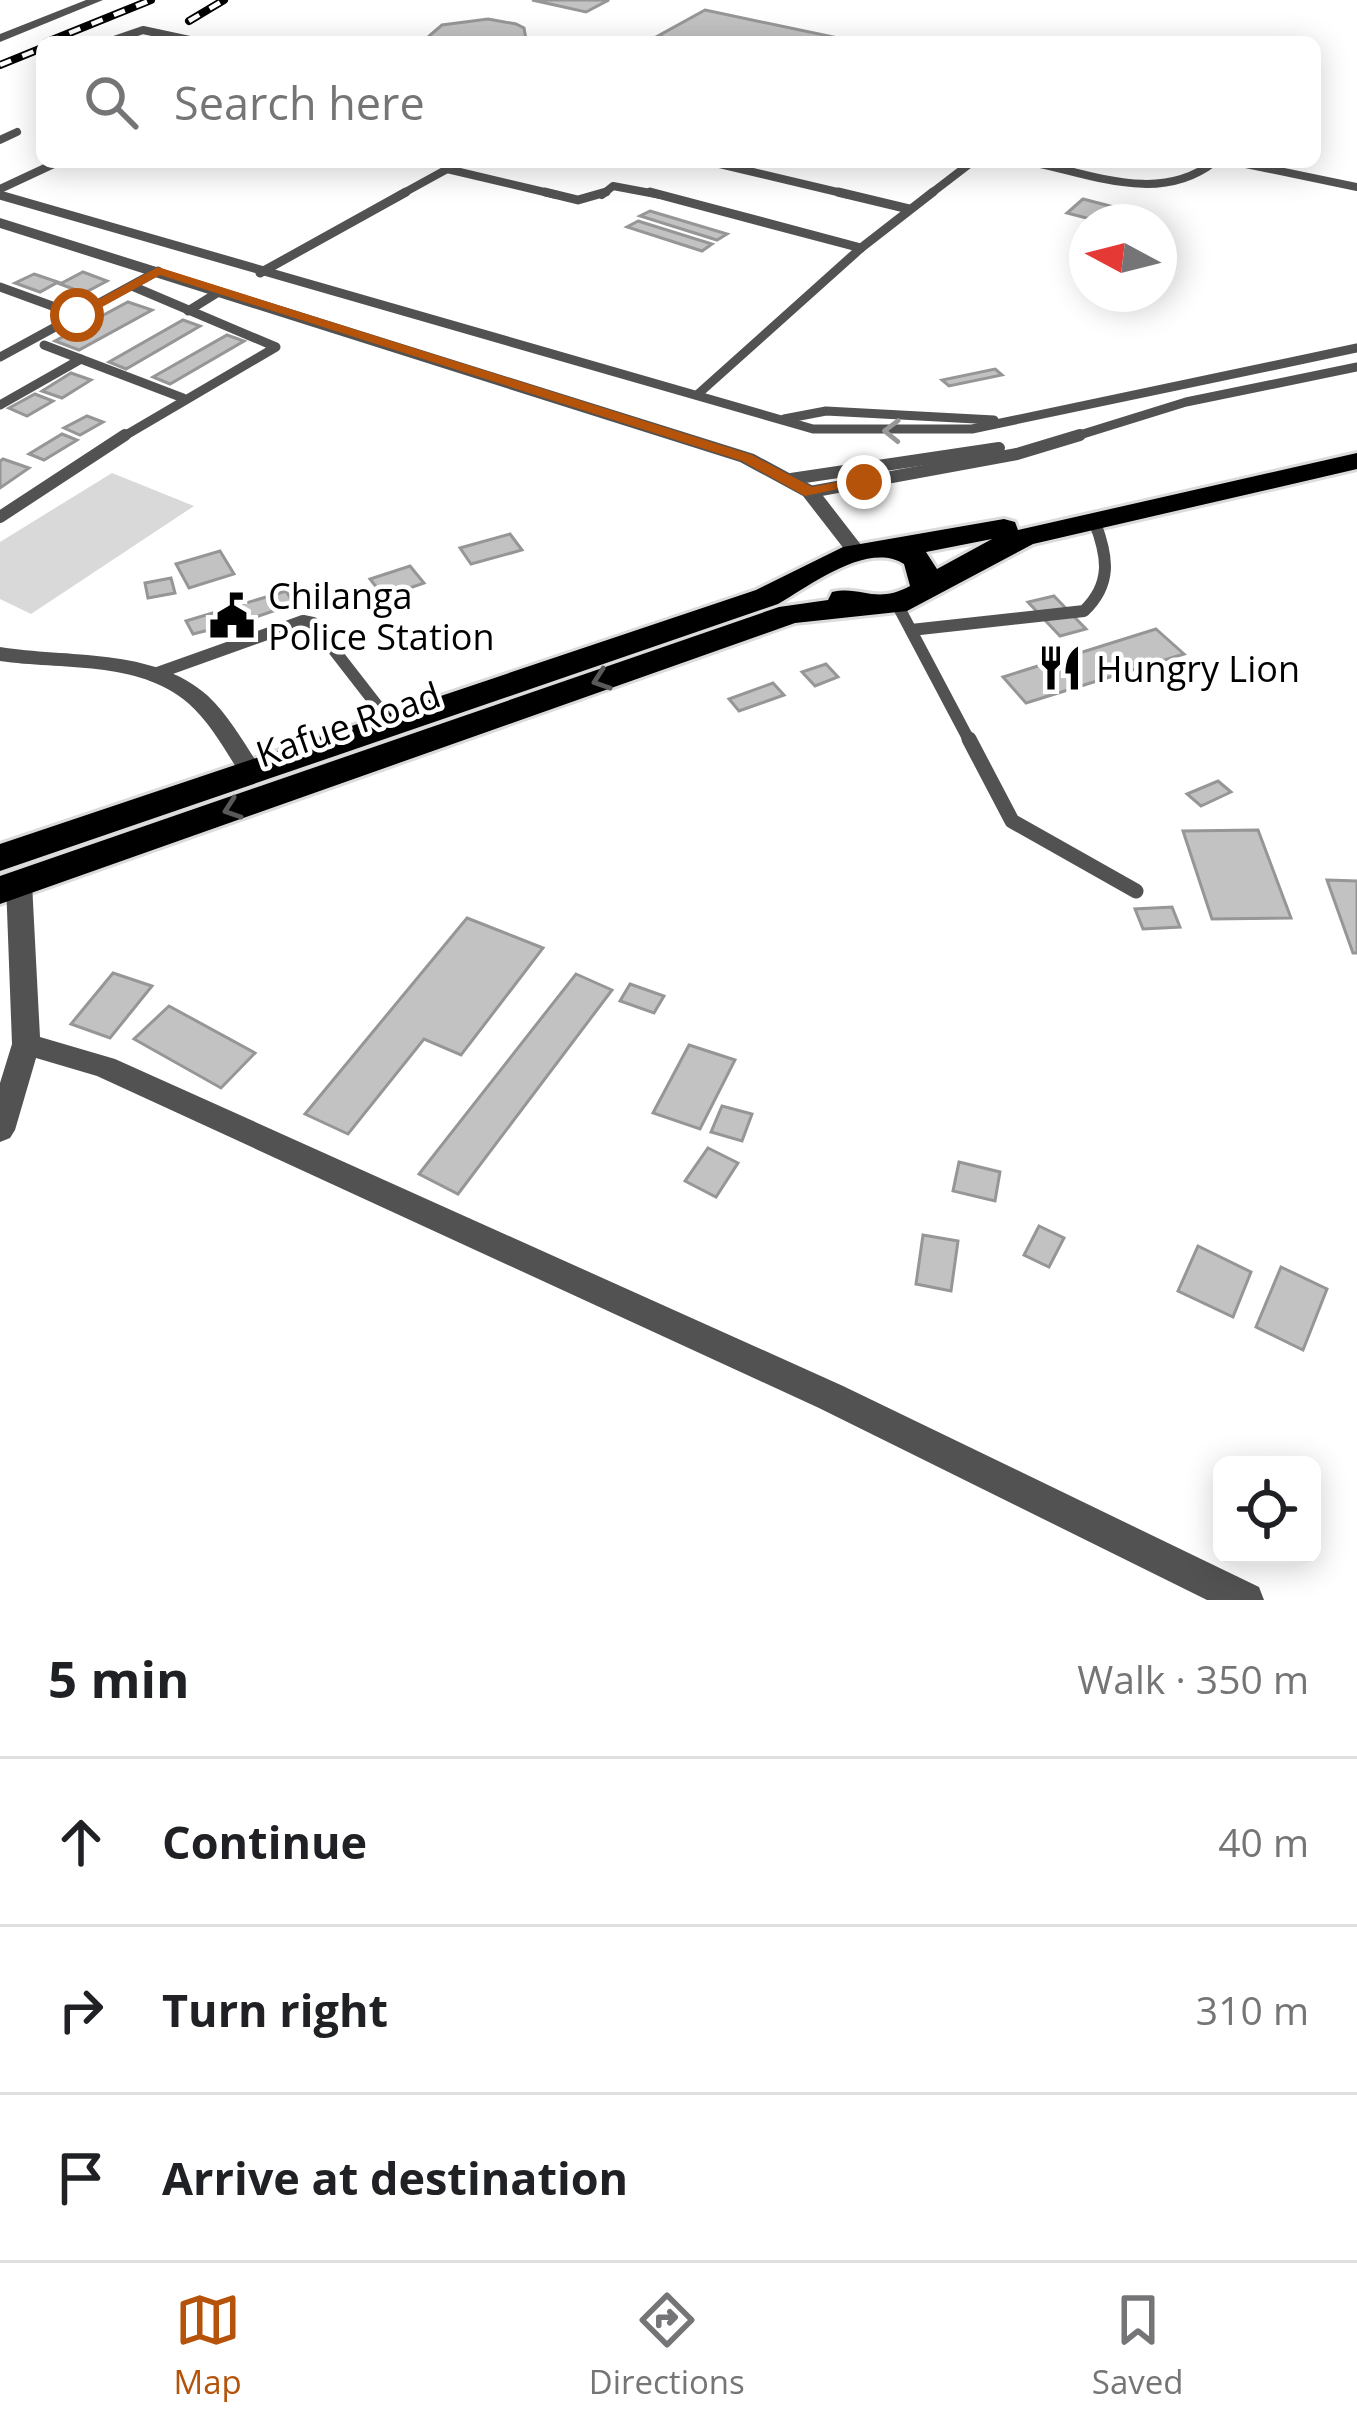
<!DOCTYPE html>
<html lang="en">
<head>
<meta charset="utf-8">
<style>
	:root { --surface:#fff; --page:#f6f6f6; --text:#202124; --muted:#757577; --line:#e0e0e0; --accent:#b45309 }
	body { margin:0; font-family:"Open Sans",sans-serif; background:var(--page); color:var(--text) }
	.controls { position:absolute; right:36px; bottom:36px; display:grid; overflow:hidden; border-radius:18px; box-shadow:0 6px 30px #0003 }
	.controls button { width:108px; height:108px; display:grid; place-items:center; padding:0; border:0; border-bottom:3px solid var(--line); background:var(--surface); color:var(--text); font:60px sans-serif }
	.compass { position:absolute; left:1069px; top:204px; width:108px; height:108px; border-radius:50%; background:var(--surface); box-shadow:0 6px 30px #0003; rotate:277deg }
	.stop { position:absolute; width:36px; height:36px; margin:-27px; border:9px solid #b45309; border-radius:50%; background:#fff }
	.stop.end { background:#b45309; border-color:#fff; box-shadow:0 3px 12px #0008 }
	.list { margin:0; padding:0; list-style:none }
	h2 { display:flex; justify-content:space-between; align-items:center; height:156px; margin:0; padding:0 48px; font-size:51px }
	h2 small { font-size:39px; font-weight:400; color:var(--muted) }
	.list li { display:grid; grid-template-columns:78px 1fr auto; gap:36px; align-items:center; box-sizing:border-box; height:168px; padding:0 48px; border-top:3px solid var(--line) }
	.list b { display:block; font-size:45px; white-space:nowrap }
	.list em { font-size:39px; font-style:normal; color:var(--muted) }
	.icon { flex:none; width:66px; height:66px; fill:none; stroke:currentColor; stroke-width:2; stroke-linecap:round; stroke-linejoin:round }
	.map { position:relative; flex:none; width:1357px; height:1600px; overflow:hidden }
	.search { position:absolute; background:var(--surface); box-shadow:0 6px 30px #0003; left:36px; right:36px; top:36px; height:132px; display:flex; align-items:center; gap:30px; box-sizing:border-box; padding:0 42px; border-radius:18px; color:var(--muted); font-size:45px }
	.sheet { height:660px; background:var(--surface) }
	nav { display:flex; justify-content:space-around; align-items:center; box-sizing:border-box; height:168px; border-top:3px solid var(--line); background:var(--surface); font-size:33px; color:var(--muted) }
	nav a { display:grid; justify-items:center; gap:6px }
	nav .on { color:var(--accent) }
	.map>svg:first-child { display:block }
</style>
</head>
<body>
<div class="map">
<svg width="1357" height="1600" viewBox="0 0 1357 1600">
	<rect width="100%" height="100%" fill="#fff"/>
	<polygon fill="#d9d9d9" points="112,473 194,506 31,614 0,599 0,542"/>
	<g fill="#c2c2c2" stroke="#969696" stroke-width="3">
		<polygon points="532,0 609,0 586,12"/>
		<polygon points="705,10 857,42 684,42 658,36"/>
		<polygon points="488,19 516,24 524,28 526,39 430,42 429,36 442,25"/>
		<polygon points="1083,199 1141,214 1132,222 1102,222 1067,213"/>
		<polygon points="650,211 727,234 717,240 640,216"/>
		<polygon points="638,221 712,244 702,251 627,227"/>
		<polygon points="83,272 107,281 84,293 60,284"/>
		<polygon points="34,274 58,282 40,292 15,283"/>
		<polygon points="128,302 152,310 79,350 55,341"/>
		<polygon points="183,320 200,326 126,369 109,362"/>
		<polygon points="227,335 244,341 170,384 153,377"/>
		<polygon points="995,369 1002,375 949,386 942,380"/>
		<polygon points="71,373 91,380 62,398 42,391"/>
		<polygon points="35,394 53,401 27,416 9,408"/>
		<polygon points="87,416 103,422 80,435 64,428"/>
		<polygon points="62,434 77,440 44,460 29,454"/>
		<polygon points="3,459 29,468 0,488 0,461"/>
		<polygon points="510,534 522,550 471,564 460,548"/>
		<polygon points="220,551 234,574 189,588 176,564"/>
		<polygon points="410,566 424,583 384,597 370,579"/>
		<polygon points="171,578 175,593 148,598 145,583"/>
		<polygon points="286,591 294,604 241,622 193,634 186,621"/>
		<polygon points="1054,596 1086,629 1060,636 1028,602"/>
		<polygon points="1156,629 1184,654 1026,703 1003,677"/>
		<polygon points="826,664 838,677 815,686 802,672"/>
		<polygon points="773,683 784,695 739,711 729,699"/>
		<polygon points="1218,781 1231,792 1201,806 1187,794"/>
		<polygon points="1258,830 1291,918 1212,919 1183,831"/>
		<polygon points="1327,880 1357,881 1357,953 1353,953"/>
		<polygon points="1172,907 1180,927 1143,929 1135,909"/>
		<polygon points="467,918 543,948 461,1055 424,1039 348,1134 305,1114"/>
		<polygon points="113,973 152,986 110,1038 71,1024"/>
		<polygon points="576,974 612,990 458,1194 419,1174"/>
		<polygon points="630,984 664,996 654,1013 620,1001"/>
		<polygon points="169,1006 255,1053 221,1088 134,1039"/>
		<polygon points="689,1045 735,1060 700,1129 653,1113"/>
		<polygon points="722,1106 752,1114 742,1141 711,1132"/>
		<polygon points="708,1148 738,1163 716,1197 685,1181"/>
		<polygon points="959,1162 1000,1172 995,1201 953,1191"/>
		<polygon points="1039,1226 1064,1238 1049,1267 1024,1255"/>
		<polygon points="923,1235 958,1241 951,1291 916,1284"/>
		<polygon points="1198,1246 1251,1272 1233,1317 1178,1291"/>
		<polygon points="1281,1267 1327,1289 1303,1350 1256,1327"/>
	</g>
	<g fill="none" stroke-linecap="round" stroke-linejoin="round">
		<g stroke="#dbdbdb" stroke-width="6">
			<path id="highway" d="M1357,453V469L1033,544L907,611L795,623L0,904V876L779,607L828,600L832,592C862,585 875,605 910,586L904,564C868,541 811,585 778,604L0,871V844L756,590L843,547L1004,519L1015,522L1018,530ZM992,539L937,569L926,552Z"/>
		</g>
		<g stroke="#525252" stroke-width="8">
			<polyline points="108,42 143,30 199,42"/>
			<polyline points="0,140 17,132"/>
			<polyline points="711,162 850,195"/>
			<path d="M1032,162C1094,175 1160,204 1214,162"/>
			<polyline points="1236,162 1357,187"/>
			<polyline points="447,169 557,195"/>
			<polyline points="0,189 58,162"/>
			<polyline points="400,195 460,162"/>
			<polyline points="602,195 613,186 661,195"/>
			<polyline points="929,195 972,162"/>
		</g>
		<g stroke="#525252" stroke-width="9">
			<polyline points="545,192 578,200 606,192"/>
			<polyline points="650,192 861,248"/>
			<polyline points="838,192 909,209"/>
			<polyline points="0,195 813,429 972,429 1357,348"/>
			<polyline points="260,273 406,192"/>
			<polyline points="0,287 77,315"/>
			<polyline points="188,311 217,293"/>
			<polyline points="44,345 183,398"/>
			<polyline points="0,357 158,271"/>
			<polyline points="697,395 861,248 933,192"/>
			<polyline points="0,405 81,359"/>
			<polyline points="784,419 826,411 994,420"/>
			<polyline points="121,438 276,347 132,286"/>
			<polyline points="1070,438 1186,402 1357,367"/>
		</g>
		<g stroke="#525252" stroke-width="12">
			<polyline points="791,479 999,448"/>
			<polyline points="810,492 1017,454 1080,435"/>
			<polyline points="0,517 125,435"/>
			<polyline points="898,606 970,742"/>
			<path d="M911,630L1084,611C1112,584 1108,557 1095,523"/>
			<polyline points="152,675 303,621 313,623 393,726"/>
		</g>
		<polyline stroke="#525252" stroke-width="15" points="969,739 1012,821 1136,891"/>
		<g fill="#525252" fill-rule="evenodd">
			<polygon points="86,0 103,0 0,42 0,34"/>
			<polygon points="0,218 754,454 817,488 865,550 862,554 848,554 803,496 740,462 0,228"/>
			<path d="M0,647C66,658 154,647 208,696C230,717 246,746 263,772L259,778H243C226,752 211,723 188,703C139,660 60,670 0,661Z"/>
			<polygon points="19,874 28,877 32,883 40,1037 115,1059 843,1386 1259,1587 1264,1600 1207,1600 819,1408 97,1076 36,1058 15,1130 10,1138 0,1142 0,1083 12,1044 6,883 10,877"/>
		</g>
		<use href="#highway" fill="#000" fill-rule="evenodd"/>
		<g stroke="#000" stroke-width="8">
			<g id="rail">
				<polyline points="189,21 224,0"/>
				<polyline points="47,42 151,0"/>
				<polyline points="0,65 42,48"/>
			</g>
		</g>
		<use href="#rail" stroke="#fff" stroke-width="4.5" stroke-dasharray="12" stroke-linecap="butt"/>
	</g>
	<defs><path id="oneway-chevron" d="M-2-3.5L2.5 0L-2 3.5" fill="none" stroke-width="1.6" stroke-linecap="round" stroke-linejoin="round" transform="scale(3)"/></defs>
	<use stroke="#979797" href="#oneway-chevron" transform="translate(892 431) rotate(-179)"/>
	<g stroke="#595959">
		<use href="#oneway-chevron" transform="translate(601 680) rotate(161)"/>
		<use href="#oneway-chevron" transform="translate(232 809) rotate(161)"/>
	</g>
	<polygon fill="#b45309" points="158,267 752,455 812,487 864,477 872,482 805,496 742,461 160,275 82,318 70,315"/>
	<defs>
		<g id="civic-bare" transform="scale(3.6)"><path d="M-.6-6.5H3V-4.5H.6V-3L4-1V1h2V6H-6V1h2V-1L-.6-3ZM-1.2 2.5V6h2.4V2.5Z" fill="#000" stroke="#fff" stroke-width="2.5" paint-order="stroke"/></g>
		<g id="restaurant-bare" transform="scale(3.6)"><path d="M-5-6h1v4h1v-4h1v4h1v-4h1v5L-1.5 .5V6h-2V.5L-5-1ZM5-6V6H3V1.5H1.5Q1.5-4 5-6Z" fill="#000" stroke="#fff" stroke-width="2.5" paint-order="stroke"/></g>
	</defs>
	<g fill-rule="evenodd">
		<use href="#civic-bare" x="232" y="616"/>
		<use href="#restaurant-bare" x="1060" y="668"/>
	</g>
	<g text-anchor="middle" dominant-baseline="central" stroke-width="9" stroke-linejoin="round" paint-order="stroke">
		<g font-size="36" fill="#000" stroke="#fff" text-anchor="start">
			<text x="268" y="595">Chilanga<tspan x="268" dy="41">Police Station</tspan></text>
			<text x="1096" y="668">Hungry Lion</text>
		</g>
		<g font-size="36" fill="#000" stroke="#fff">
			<text transform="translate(348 724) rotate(-19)">Kafue Road</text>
		</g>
	</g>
</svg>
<div class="controls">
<button><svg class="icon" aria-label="locate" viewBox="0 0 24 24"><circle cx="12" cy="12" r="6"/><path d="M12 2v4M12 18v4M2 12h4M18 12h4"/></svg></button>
</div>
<svg class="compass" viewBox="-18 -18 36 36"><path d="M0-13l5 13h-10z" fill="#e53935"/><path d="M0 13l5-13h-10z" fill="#757577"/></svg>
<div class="stop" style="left:77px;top:315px"></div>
<div class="stop end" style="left:864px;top:482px"></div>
<div class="search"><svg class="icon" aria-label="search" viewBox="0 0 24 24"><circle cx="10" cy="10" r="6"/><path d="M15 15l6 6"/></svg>Search here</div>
</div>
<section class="sheet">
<h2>5 min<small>Walk · 350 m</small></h2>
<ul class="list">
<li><svg class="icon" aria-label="ahead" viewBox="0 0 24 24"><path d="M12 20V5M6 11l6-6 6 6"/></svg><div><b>Continue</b></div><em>40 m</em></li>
<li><svg class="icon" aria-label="right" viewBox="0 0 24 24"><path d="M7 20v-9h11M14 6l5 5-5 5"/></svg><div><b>Turn right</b></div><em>310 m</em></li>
<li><svg class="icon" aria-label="arrive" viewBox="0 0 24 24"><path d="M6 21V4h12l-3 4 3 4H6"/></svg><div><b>Arrive at destination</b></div></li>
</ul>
</section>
<nav>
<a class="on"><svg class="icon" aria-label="map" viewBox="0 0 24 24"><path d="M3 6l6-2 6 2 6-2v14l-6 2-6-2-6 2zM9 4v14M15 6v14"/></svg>Map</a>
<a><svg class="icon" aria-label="directions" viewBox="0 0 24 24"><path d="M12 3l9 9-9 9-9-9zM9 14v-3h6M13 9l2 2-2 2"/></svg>Directions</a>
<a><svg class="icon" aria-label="saved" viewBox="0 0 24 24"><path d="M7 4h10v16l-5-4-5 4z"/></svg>Saved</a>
</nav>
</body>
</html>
